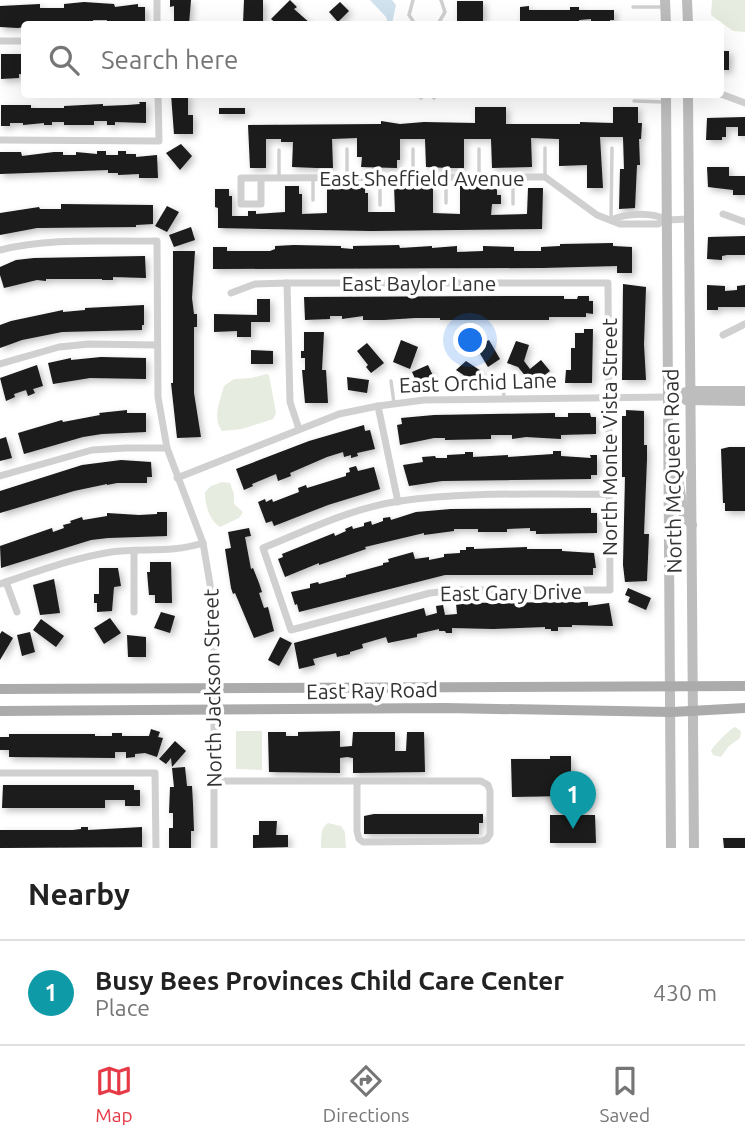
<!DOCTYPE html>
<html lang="en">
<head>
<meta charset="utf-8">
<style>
	:root { --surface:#fff; --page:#f6f6f6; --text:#222; --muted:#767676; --line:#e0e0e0; --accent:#e63946 }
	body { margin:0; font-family:Ubuntu,sans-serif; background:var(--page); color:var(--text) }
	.you { position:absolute; left:471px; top:341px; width:24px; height:24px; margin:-18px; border:5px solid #fff; border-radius:50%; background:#1a73e8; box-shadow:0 0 0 10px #1a73e833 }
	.badge { display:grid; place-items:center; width:46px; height:46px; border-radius:50%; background:var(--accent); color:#fff; font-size:23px; font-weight:700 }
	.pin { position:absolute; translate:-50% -58px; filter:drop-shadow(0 2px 4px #0008) }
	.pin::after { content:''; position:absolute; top:37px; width:24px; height:21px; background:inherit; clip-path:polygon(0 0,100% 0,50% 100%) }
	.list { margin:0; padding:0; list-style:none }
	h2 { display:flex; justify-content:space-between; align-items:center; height:91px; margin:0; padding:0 28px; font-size:30px }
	h2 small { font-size:23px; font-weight:400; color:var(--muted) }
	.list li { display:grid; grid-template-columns:46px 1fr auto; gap:21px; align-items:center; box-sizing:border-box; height:105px; padding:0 28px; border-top:2px solid var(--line) }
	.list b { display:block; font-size:26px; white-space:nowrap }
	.list p { margin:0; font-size:23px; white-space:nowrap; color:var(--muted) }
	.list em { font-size:23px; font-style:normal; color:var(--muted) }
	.icon { flex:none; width:38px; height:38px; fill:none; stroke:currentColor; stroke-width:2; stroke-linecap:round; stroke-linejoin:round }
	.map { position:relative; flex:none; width:745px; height:848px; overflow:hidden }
	.search { position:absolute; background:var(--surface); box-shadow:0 7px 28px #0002; left:21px; right:21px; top:21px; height:77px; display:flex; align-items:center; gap:18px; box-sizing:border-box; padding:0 24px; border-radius:7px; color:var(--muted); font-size:26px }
	.sheet { height:196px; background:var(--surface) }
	nav { display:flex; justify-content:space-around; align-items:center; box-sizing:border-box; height:98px; border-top:2px solid var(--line); background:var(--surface); font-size:19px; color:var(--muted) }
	nav a { display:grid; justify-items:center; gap:4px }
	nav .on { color:var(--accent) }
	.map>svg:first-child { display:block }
</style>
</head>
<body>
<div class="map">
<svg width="745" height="848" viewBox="0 0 745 848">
	<defs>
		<filter id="shadow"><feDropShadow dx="3" dy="3" stdDeviation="3.5" flood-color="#0004"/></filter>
	</defs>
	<rect width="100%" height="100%" fill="#fff"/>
	<g fill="#e6ecdf">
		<polygon points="712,0 745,0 745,32 733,31 711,15"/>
		<path d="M266,374L269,375L276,413L273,419L242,429L222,431C212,417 220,401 224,386L234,379L252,378Z"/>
		<path d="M222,482L230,483L234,494V504L243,512L239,518L220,527C209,520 205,505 205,492L211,486Z"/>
		<path d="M735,727L741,731L740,738L729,746L721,757L713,755L711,751C713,746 731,728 735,727Z"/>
		<polygon points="236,731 262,731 262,770 236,769"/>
		<path d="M328,823L341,826L345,832L346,848H321C322,839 319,829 328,823Z"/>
	</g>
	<polygon fill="#cfe2ee" points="370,0 392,0 396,5 392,24 388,24 386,17"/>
	<g fill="#1a1a1a" filter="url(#shadow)">
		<polygon points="170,0 191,0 189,24 174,24 174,6 170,7"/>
		<polygon points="244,0 263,0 263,24 243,24"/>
		<polygon points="290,0 297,7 294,9 311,24 277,24 271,19"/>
		<rect x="457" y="1" width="26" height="20"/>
		<polygon points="84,2 114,4 115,7 138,4 138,7 145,7 145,22 135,22 135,24 107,24 107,20 93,20 93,24 24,24 24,27 18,28 0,27 0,6 40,4 40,8 64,8 64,4"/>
		<polygon points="340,2 349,11 338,22 329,12"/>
		<polygon points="529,6 529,10 570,10 570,7 579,7 579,10 614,10 614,20 610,20 610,24 591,24 591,19 579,20 579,24 520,24 520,7"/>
		<rect x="720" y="51" width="9" height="19"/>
		<polygon points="1,54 24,54 24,74 19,74 19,78 1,79"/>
		<polygon points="171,94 188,94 188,115 193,115 193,134 174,134"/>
		<polygon points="139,102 146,102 146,123 115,122 115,125 107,125 107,121 94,121 94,125 64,125 64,122 52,122 52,125 44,125 44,123 23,125 23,123 10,123 10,126 1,126 1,105 31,105 31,108 64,108 64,106 103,104 103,106 127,105 140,104"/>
		<polygon points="475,107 506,107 506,124 580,124 580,122 613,123 613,107 638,107 638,123 642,123 641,139 639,139 640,165 637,165 635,208 619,209 620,169 624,169 623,137 600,137 603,188 587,188 587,165 559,166 559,139 531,138 532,167 492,168 491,139 464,139 464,168 450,168 426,167 425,139 400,139 400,160 397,160 397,168 361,167 362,157 357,157 357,138 332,139 333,168 317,168 292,167 293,142 281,142 281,139 266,139 266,168 250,168 248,125 381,124 381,121 400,124 424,122 475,123"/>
		<rect x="219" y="108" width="26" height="6"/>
		<polygon points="745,117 745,136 738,136 738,127 726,127 726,137 722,137 722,140 706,140 707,118"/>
		<polygon points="181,144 192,156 180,170 166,153"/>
		<polygon points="97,151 106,151 106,155 118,155 118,151 126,151 126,154 136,154 136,157 157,155 158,178 139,178 139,174 118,175 118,173 108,173 108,170 0,174 0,152 21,152 22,156 54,152 63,152 63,155 76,155 76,152 97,154"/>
		<polygon points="707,167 729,167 729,176 745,176 745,195 733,195 733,190 708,187"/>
		<polygon points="394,185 433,186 433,213 460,214 460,186 497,185 497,195 501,195 501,204 492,204 491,215 527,214 528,188 543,188 542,229 371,231 218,228 218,208 215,207 215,189 229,189 229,196 232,196 232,216 248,216 248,211 256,211 256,214 285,212 285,186 299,186 299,194 302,194 302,214 327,213 327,186 365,186 365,193 368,193 368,212 395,212"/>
		<polygon points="61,204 153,205 153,224 136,225 136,227 37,228 0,235 0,213 39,207 40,209 61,209"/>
		<polygon points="167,206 179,212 167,232 155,226"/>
		<polygon points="191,227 195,240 174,247 169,235"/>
		<polygon points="745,236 745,255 727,255 722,256 722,260 707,259 708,237"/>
		<polygon points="613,243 613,246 632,247 632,273 617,273 617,266 542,268 213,269 213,247 227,247 227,251 270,251 275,249 275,246 294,245 341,246 341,248 353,249 353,246 399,245 400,248 432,246 432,248 457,246 457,252 483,251 483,246 514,247 514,251 541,251 541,247 560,246 560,244"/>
		<polygon points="173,251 195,251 192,298 194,314 197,314 197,327 194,327 194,393 201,437 177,438 171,383 173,383"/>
		<polygon points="145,256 146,278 113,277 113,280 102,280 102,279 46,279 46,281 37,280 4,288 0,275 0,267 16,260 34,258"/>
		<polygon points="623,284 646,287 644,344 646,380 622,380"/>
		<polygon points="707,285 725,286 725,291 737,290 737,286 745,285 745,307 718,307 718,310 707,310"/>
		<polygon points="513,296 564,296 564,299 577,299 578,296 589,296 589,301 593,301 593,314 586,313 586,317 549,317 549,320 440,320 440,318 415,318 384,320 363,320 363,316 342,319 342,316 330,316 330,319 305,320 304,297"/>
		<polygon points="257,299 270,299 270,322 251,322 251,337 237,337 237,331 214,332 214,314 257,315"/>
		<polygon points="144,305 144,325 142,325 142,330 62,332 22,340 0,348 0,325 11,321 63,310 63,312 85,310 85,308"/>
		<polygon points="584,329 593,329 592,383 565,383 566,370 571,370 571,348 575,348 575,333 584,333"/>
		<polygon points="304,332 324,332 322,370 326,370 328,403 305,403 302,370 305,370 305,358 301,358 301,351 304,351"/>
		<polygon points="401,340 418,347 410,369 393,362"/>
		<polygon points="489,340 500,359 488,367 476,347"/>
		<polygon points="516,341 529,345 524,361 530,369 541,360 550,371 532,384 518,367 507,363"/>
		<polygon points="367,343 384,363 371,373 366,367 368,365 357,351"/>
		<polygon points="251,350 273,351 273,364 251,364"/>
		<polygon points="101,357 146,358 146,379 90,378 53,384 48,363 71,358 71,360"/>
		<polygon points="466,361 484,373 477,384 456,370"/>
		<polygon points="37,365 43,386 33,389 35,393 28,396 26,390 14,394 15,397 6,401 0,378"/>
		<polygon points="428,365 435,380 428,383 426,379 417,383 412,372"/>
		<polygon points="347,377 369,380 367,393 348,390"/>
		<polygon points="127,410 127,413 146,413 146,432 102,434 83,437 24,454 18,433 62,420 63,422 100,415 99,413"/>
		<polygon points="626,410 644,411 644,445 647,445 647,459 644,534 649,534 647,581 625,582 623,565 625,477 622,477 622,416 626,416"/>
		<polygon points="555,413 555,417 568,417 568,413 590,413 591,417 596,417 596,434 561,435 561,439 526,437 512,439 512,435 491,435 491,439 445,440 445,438 434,438 400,445 397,425 402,424 401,418 434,415"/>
		<polygon points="364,425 365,431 370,430 375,449 357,453 358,456 351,458 351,455 344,457 343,452 327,457 290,473 291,476 278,481 276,474 252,484 253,486 244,490 236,469 309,441"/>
		<polygon points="6,437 12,458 0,461 0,439"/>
		<polygon points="729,447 745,447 745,511 725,511 725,503 723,503 721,449"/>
		<polygon points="553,451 561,451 561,456 591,458 590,455 597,455 597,475 591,475 591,479 442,481 409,486 403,465 423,462 422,457 435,456 436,458 447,458 447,455 465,454 465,452 473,452 473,457 508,455 508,457 553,454"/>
		<polygon points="121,460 151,462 152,477 147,477 147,483 117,483 107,485 107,484 74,491 0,513 0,491 82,465"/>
		<polygon points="356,466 358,471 374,467 380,489 328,505 274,526 272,521 266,523 258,502 265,499 266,502 272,499 273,502 299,492 298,488 306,485 307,488 346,476 346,473 350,472 349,468"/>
		<polygon points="591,508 591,513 597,513 597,533 536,534 536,531 530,531 530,528 507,529 507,532 478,532 478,529 454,529 454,531 424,535 424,533 365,547 366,549 319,565 319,563 285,577 278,559 283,557 282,554 334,533 335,536 346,531 345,529 352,526 353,529 364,526 364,523 371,521 372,525 383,521 383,518 390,517 391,520 416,512 451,509"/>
		<polygon points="157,512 167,512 167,536 108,538 91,540 1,568 0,546 52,528 53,532 64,528 63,525 71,523 70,521 82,517 83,520 107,516 107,513 139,515 157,514"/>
		<polygon points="249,528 251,536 245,537 251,569 253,568 259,583 262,592 259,593 264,608 268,607 274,631 254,638 235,593 233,594 231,588 225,549 231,548 228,532"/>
		<polygon points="466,547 474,547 474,549 527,547 527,549 562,549 562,551 594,553 596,568 593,568 593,575 445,575 299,612 297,604 295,605 291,592 310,588 310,584 318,582 319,584 346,577 346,575 383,565 383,563 389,562 388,559 413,552 415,559 429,557 429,560 444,557 444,554 460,553 460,550 466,550"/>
		<polygon points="150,562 171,562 172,603 155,603 155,595 149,595 147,572 150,572"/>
		<polygon points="99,568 118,568 121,586 114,587 112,611 97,612 97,603 94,603 94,594 99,594"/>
		<polygon points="54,579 60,613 40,615 33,585"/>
		<polygon points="628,588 651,598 646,610 628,602 630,597 625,595"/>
		<polygon points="588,602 588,606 609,603 613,626 572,625 572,627 558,627 558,631 551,631 551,629 545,629 545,627 493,629 452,628 452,633 446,633 445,631 439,631 439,629 417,634 417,637 388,643 386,637 362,644 363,648 350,652 350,654 337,657 336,653 313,659 315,665 299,669 294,643 424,608 426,616 437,613 436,606 443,605 445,615 457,614 456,603"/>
		<polygon points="161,612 175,616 170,633 154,628"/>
		<polygon points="110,618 121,633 104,644 94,628"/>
		<polygon points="41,619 64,636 56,647 33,630"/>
		<polygon points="2,631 13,638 0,660 0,634"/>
		<polygon points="30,632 35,652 22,656 17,635"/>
		<polygon points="127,635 146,637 146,657 128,657"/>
		<polygon points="280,637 292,643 279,666 268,660"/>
		<polygon points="151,729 160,732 158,737 163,738 157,757 145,753 135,754 135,757 126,758 126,752 115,752 115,758 9,757 9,750 0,750 0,737 9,737 9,734 95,734 95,736 112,736 112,733 122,733 122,736 149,736"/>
		<polygon points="340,731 340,747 352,746 353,732 395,732 395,751 406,751 407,732 424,732 425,772 353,773 353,758 347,757 340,758 340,773 269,772 268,732 286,732 286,736 298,736 298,732"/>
		<polygon points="175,741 186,751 172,767 171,758 166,764 159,759"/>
		<polygon points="550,756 571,756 571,794 567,794 567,796 512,797 511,759 550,759"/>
		<polygon points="185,767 187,786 192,786 193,804 194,831 191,831 191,848 169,848 169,828 173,828 173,813 169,813 170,787 174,787 172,768"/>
		<polygon points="3,785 134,785 134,790 140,790 140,806 125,806 125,800 105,800 105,808 2,808"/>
		<polygon points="374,814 483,814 483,823 479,823 479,834 364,834 364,816"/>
		<polygon points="550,815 595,815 596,843 550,843"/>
		<polygon points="259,821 277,821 276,835 288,835 288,847 253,848 253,835 259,835"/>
		<polygon points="81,827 88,827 88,830 142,827 142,847 0,848 0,830 73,830 81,829"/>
		<polygon points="723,838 745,838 745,848 724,848"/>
	</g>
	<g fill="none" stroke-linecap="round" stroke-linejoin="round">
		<g stroke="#d0d0d0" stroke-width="3.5">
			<polyline points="413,0 409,15 415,24"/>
			<polyline points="633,7 663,7"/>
			<polyline points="438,24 445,12 441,0"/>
			<polyline points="434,94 434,98"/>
			<polyline points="421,98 421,94"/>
			<polyline points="634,101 663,102"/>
			<polyline points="347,149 347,178"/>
			<polyline points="479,149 479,175"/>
			<polyline points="279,150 279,178"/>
			<polyline points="446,177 446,203"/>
			<polyline points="545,177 545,148"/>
			<polyline points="313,178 313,200"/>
			<polyline points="413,178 413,149"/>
			<polyline points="380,179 380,205"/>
			<polyline points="513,179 513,204"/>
			<polyline points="611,219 612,148"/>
			<polyline points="503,379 504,398"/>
			<polyline points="391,381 394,403"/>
		</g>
		<g stroke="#d0d0d0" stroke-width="7">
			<polyline points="157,0 157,24"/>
			<polyline points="0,41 24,41"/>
			<polyline points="721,94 745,103"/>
			<polyline points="0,140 159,141 158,94"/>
			<polyline points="261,178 261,204 241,204 241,178 545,177 597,215 620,224 658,224 667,220 689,219"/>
			<polyline points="723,214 745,222"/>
			<path d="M611,220C626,213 652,212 667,220"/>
			<path d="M0,250C51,237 105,242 157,241L158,397L167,448L203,543L210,584L214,625V848"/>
			<polyline points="287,283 290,402 299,429"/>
			<path d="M231,293L255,284L287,283H608L610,590H459L430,593L291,630L263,548C307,530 352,508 400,501C468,491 540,495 609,494"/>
			<polyline points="723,335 745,324"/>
			<polyline points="0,364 59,347 89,344 157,345"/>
			<polyline points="378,406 398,502"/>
			<polyline points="0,476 92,450 126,448 167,448"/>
			<polyline points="177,478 339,414 378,406 424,400 668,397"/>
			<polyline points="134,551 134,612"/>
			<polyline points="6,582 17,612"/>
			<path d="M0,584C36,572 73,558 111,552C142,548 172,553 203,543"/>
			<polyline points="0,773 155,773 156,848"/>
			<polyline points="214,781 481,781 488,785 490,791 490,834 487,839 482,841 363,842 359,839 357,831 357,781"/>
		</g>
		<g stroke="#bdbdbd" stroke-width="10">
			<polyline points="665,0 666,24"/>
			<polyline points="687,0 688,24"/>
			<polyline points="666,94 671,848"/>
			<polyline points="688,94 694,848"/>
			<polyline points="668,397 690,391 745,391"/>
			<polyline points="686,400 745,401"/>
			<polyline points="671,464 679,484 684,516 692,525"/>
		</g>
		<g stroke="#ababab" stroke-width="10">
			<polyline points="0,689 745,686"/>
			<polyline points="0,711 445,708 672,712 745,708"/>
		</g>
	</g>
	<g text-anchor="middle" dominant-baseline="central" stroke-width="7" stroke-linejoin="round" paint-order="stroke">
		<g font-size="21" fill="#333" stroke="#fff">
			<text x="422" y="178">East Sheffield Avenue</text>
			<text x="419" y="283">East Baylor Lane</text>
			<text transform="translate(478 382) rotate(-2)">East Orchid Lane</text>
			<text transform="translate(609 437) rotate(-90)">North Monte Vista Street</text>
			<text transform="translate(672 471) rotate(-91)">North McQueen Road</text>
			<text transform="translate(511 592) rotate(-1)">East Gary Drive</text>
			<text transform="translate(212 688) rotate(-91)">North Jackson Street</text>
			<text transform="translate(372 690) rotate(-1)">East Ray Road</text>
		</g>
	</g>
</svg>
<div class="you"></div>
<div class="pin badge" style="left:573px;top:829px;background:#0f9aa8">1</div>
<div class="search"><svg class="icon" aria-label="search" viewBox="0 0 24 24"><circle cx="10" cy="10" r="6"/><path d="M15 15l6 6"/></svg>Search here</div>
</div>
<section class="sheet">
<h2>Nearby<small></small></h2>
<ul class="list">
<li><span class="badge" style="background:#0f9aa8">1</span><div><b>Busy Bees Provinces Child Care Center</b><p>Place</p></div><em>430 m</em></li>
</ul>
</section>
<nav>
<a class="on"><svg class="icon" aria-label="map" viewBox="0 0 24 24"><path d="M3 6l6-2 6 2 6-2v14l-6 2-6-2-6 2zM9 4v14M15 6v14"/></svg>Map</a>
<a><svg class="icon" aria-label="directions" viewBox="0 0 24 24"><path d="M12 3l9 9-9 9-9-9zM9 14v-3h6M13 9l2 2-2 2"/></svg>Directions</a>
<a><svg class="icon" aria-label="saved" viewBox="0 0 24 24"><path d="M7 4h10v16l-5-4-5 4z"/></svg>Saved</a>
</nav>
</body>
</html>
